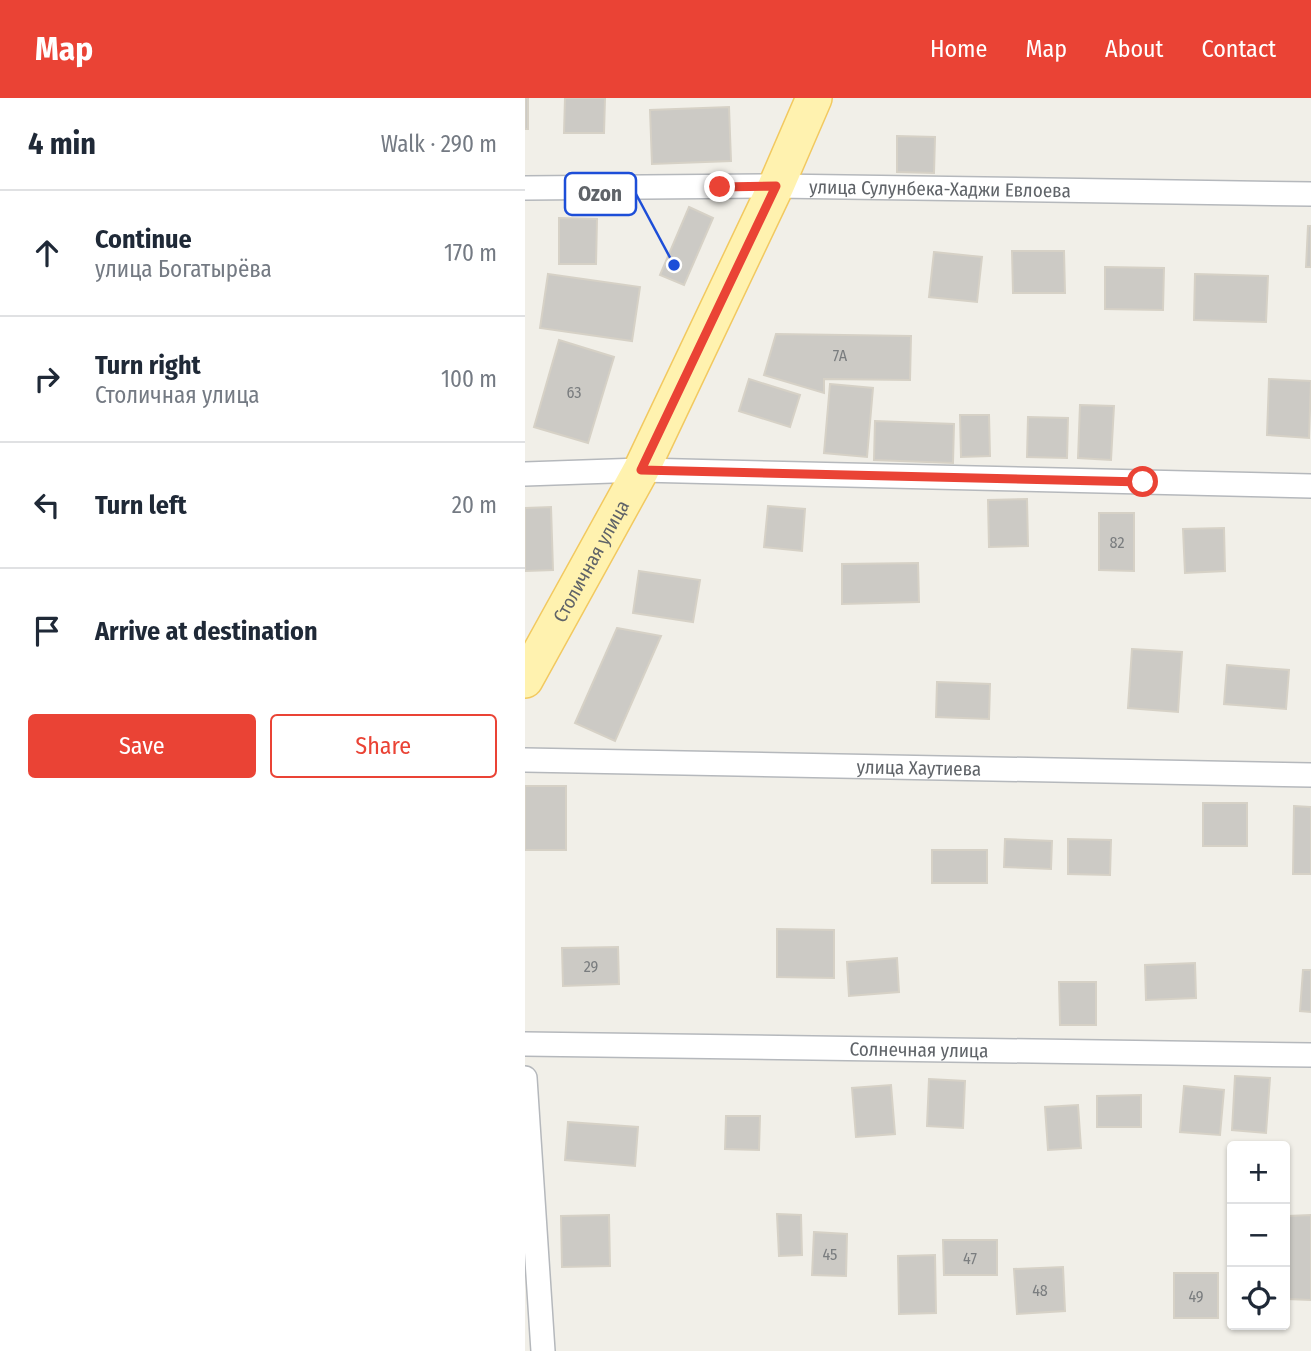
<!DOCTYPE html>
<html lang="en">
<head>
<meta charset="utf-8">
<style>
	:root { --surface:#fff; --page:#f6f6f7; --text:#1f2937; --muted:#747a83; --line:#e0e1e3; --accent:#ea4335 }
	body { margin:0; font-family:"Fira Sans Condensed",sans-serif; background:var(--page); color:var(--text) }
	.controls { position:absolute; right:21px; bottom:21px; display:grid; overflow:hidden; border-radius:7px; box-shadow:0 2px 5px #0004 }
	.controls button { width:63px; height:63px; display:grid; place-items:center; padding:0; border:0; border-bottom:2px solid var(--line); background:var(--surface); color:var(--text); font:35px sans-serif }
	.stop { position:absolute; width:21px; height:21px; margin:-16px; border:5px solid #ea4335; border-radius:50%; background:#fff }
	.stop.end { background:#ea4335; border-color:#fff; box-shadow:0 2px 7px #0008 }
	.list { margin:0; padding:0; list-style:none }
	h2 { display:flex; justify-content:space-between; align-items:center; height:91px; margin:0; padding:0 28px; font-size:30px }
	h2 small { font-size:23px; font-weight:400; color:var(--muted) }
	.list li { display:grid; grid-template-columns:46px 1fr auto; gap:21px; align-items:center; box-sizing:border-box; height:126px; padding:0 28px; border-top:2px solid var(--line) }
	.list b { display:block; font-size:26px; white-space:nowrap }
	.list p { margin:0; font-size:23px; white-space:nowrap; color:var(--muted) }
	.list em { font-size:23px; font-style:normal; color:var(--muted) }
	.actions { display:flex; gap:14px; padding:21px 28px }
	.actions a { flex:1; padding:16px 0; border:2px solid var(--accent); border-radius:7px; text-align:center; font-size:24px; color:var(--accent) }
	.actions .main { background:var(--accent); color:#fff }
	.icon { flex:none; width:38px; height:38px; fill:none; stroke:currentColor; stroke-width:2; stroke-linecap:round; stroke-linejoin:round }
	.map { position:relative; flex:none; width:786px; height:1253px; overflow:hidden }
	header { display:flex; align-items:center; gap:42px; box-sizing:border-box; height:98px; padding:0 35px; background:var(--accent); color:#fff }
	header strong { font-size:33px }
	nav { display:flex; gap:38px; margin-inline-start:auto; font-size:24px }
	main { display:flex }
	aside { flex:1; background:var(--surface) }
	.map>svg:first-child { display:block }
</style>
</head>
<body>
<header>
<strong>Map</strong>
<nav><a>Home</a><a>Map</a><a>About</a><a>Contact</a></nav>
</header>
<main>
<aside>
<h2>4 min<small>Walk · 290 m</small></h2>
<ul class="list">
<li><svg class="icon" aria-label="ahead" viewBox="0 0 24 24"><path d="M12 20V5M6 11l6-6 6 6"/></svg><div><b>Continue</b><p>улица Богатырёва</p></div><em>170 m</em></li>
<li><svg class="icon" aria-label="right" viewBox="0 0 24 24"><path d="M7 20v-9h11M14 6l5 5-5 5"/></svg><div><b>Turn right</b><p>Столичная улица</p></div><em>100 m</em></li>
<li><svg class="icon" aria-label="left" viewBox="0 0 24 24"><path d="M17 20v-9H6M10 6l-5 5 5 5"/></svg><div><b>Turn left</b></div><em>20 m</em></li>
<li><svg class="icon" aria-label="arrive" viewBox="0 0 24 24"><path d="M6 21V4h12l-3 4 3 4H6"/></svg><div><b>Arrive at destination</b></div></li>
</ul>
<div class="actions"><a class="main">Save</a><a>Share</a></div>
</aside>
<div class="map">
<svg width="786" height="1253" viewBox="0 0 786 1253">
	<rect width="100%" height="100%" fill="#f1efe8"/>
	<g fill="#cccac5" stroke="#d6d1c6" stroke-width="2">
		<rect x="0" y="0" width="3" height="31"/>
		<polygon points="40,0 80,0 79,35 39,35"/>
		<polygon points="204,9 206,63 127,66 125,12"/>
		<polygon points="372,38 410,39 409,75 372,74"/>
		<polygon points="164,109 188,120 159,187 135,177"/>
		<polygon points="34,120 72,121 71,166 34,166"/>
		<polygon points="783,128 786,128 786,169 781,169"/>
		<polygon points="487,153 539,153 540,195 488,195"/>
		<polygon points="409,154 457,159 452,204 404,199"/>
		<polygon points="580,169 639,170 638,212 580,211"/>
		<polygon points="23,176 115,189 107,243 15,230"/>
		<polygon points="670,176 743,178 741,224 669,222"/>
		<polygon points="251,236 386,238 385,282 299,281 299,295 239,277"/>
		<polygon points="34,242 89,259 63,345 9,329"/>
		<polygon points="224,281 275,297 265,329 214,313"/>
		<polygon points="744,281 786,283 784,340 742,337"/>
		<polygon points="305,286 348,290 342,359 299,355"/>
		<polygon points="555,307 589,308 586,362 553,360"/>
		<polygon points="435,317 464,317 465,358 436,359"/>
		<polygon points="503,319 543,320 542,360 502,359"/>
		<polygon points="350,323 429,326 428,365 349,362"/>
		<polygon points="502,401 503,448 464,449 463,402"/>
		<polygon points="243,408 280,411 277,453 239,449"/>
		<polygon points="26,409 28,472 0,473 0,410"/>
		<polygon points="574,415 609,415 609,473 574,472"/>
		<polygon points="699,430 700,473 660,475 658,431"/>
		<polygon points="393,465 394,504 317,506 317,466"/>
		<polygon points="114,473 175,482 168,524 108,515"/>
		<polygon points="92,530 136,538 90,643 50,625"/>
		<polygon points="607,551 657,554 653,614 603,610"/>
		<polygon points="702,567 764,572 761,611 699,606"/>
		<polygon points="412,584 465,586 464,621 411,619"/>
		<rect x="0" y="688" width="41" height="64"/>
		<rect x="678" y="705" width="44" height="43"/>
		<polygon points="769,708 786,709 786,776 768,776"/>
		<polygon points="480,741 527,743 526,771 479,769"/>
		<polygon points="543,741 586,742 585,777 543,776"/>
		<rect x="407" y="752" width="55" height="33"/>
		<polygon points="252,831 309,832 309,880 252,879"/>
		<polygon points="93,849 94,886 38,888 37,850"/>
		<polygon points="372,860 374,894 324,898 322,864"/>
		<polygon points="670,865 671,900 621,902 620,867"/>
		<polygon points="778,872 786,872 786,914 775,913"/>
		<polygon points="534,884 571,884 571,927 535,927"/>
		<polygon points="710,978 745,980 741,1035 707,1032"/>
		<polygon points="404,981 440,983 438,1030 402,1028"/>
		<polygon points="366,987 370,1036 331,1039 327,990"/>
		<polygon points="659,988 699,992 695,1037 655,1034"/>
		<polygon points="616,997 616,1029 572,1029 572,998"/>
		<polygon points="553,1007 556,1050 523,1052 520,1009"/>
		<polygon points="201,1018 235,1018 234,1052 200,1051"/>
		<polygon points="43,1024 113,1029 110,1068 40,1062"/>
		<polygon points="252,1116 276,1117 277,1157 254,1158"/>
		<polygon points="84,1117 85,1168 37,1169 36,1118"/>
		<polygon points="786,1117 786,1202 762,1201 763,1118"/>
		<polygon points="289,1134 322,1136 321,1178 287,1177"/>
		<polygon points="418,1142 472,1142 472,1177 419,1177"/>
		<polygon points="410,1157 411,1215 374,1216 373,1158"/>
		<polygon points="538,1169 540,1213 492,1216 489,1171"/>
		<rect x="649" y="1175" width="44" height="45"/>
	</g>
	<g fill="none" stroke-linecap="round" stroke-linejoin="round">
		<g stroke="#b5b8bc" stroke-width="26">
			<g id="street">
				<path id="s1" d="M0,90L251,88L786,96"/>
				<polyline points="0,376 116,372 786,388"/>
				<path id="s2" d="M0,662L786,677"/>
				<path id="s3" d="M0,946L786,957"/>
				<polyline points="0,980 18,1253"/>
			</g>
		</g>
		<g stroke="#f2c960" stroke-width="38">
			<g id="primary">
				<path id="s4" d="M0,582L116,372L251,88L289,0"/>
			</g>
		</g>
		<use href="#street" stroke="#fff" stroke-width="23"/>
		<use href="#primary" stroke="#fff2af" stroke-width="35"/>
	</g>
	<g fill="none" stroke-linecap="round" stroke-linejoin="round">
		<polyline stroke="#ea4335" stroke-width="9" points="195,89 251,88 116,372 618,384"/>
	</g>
	<g text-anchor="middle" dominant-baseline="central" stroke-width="5" stroke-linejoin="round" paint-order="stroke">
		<g font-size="16" fill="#7a7d7f">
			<text x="315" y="257">7А</text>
			<text x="49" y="294">63</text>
			<text x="592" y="444">82</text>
			<text x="66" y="868">29</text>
			<text x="305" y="1156">45</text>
			<text x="445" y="1160">47</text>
			<text x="515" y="1192">48</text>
			<text x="671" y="1198">49</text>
		</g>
		<g font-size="19" fill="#5f6368" stroke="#fff">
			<text stroke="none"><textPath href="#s1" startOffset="415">улица Сулунбека-Хаджи Евлоева</textPath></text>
			<text stroke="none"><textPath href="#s4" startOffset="136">Столичная улица</textPath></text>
			<text stroke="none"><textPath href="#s2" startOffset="394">улица Хаутиева</textPath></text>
			<text stroke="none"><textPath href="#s3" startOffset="394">Солнечная улица</textPath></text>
		</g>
	</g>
	<path fill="none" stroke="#1d4ed8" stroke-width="2.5" d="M149 167L111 96"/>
	<circle fill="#1d4ed8" stroke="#fff" stroke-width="2.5" cx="149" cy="167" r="7"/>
	<rect fill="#fff" stroke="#1d4ed8" stroke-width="2.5" x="40" y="75" width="71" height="42" rx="7"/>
	<g font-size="21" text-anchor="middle" font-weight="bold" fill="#5f6368">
		<text x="75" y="103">Ozon</text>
	</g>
</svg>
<div class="controls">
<button>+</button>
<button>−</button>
<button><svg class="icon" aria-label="locate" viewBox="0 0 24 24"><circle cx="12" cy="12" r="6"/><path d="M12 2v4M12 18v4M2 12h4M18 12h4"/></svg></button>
</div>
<div class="stop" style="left:618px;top:384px"></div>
<div class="stop end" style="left:195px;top:89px"></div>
</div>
</main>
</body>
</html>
